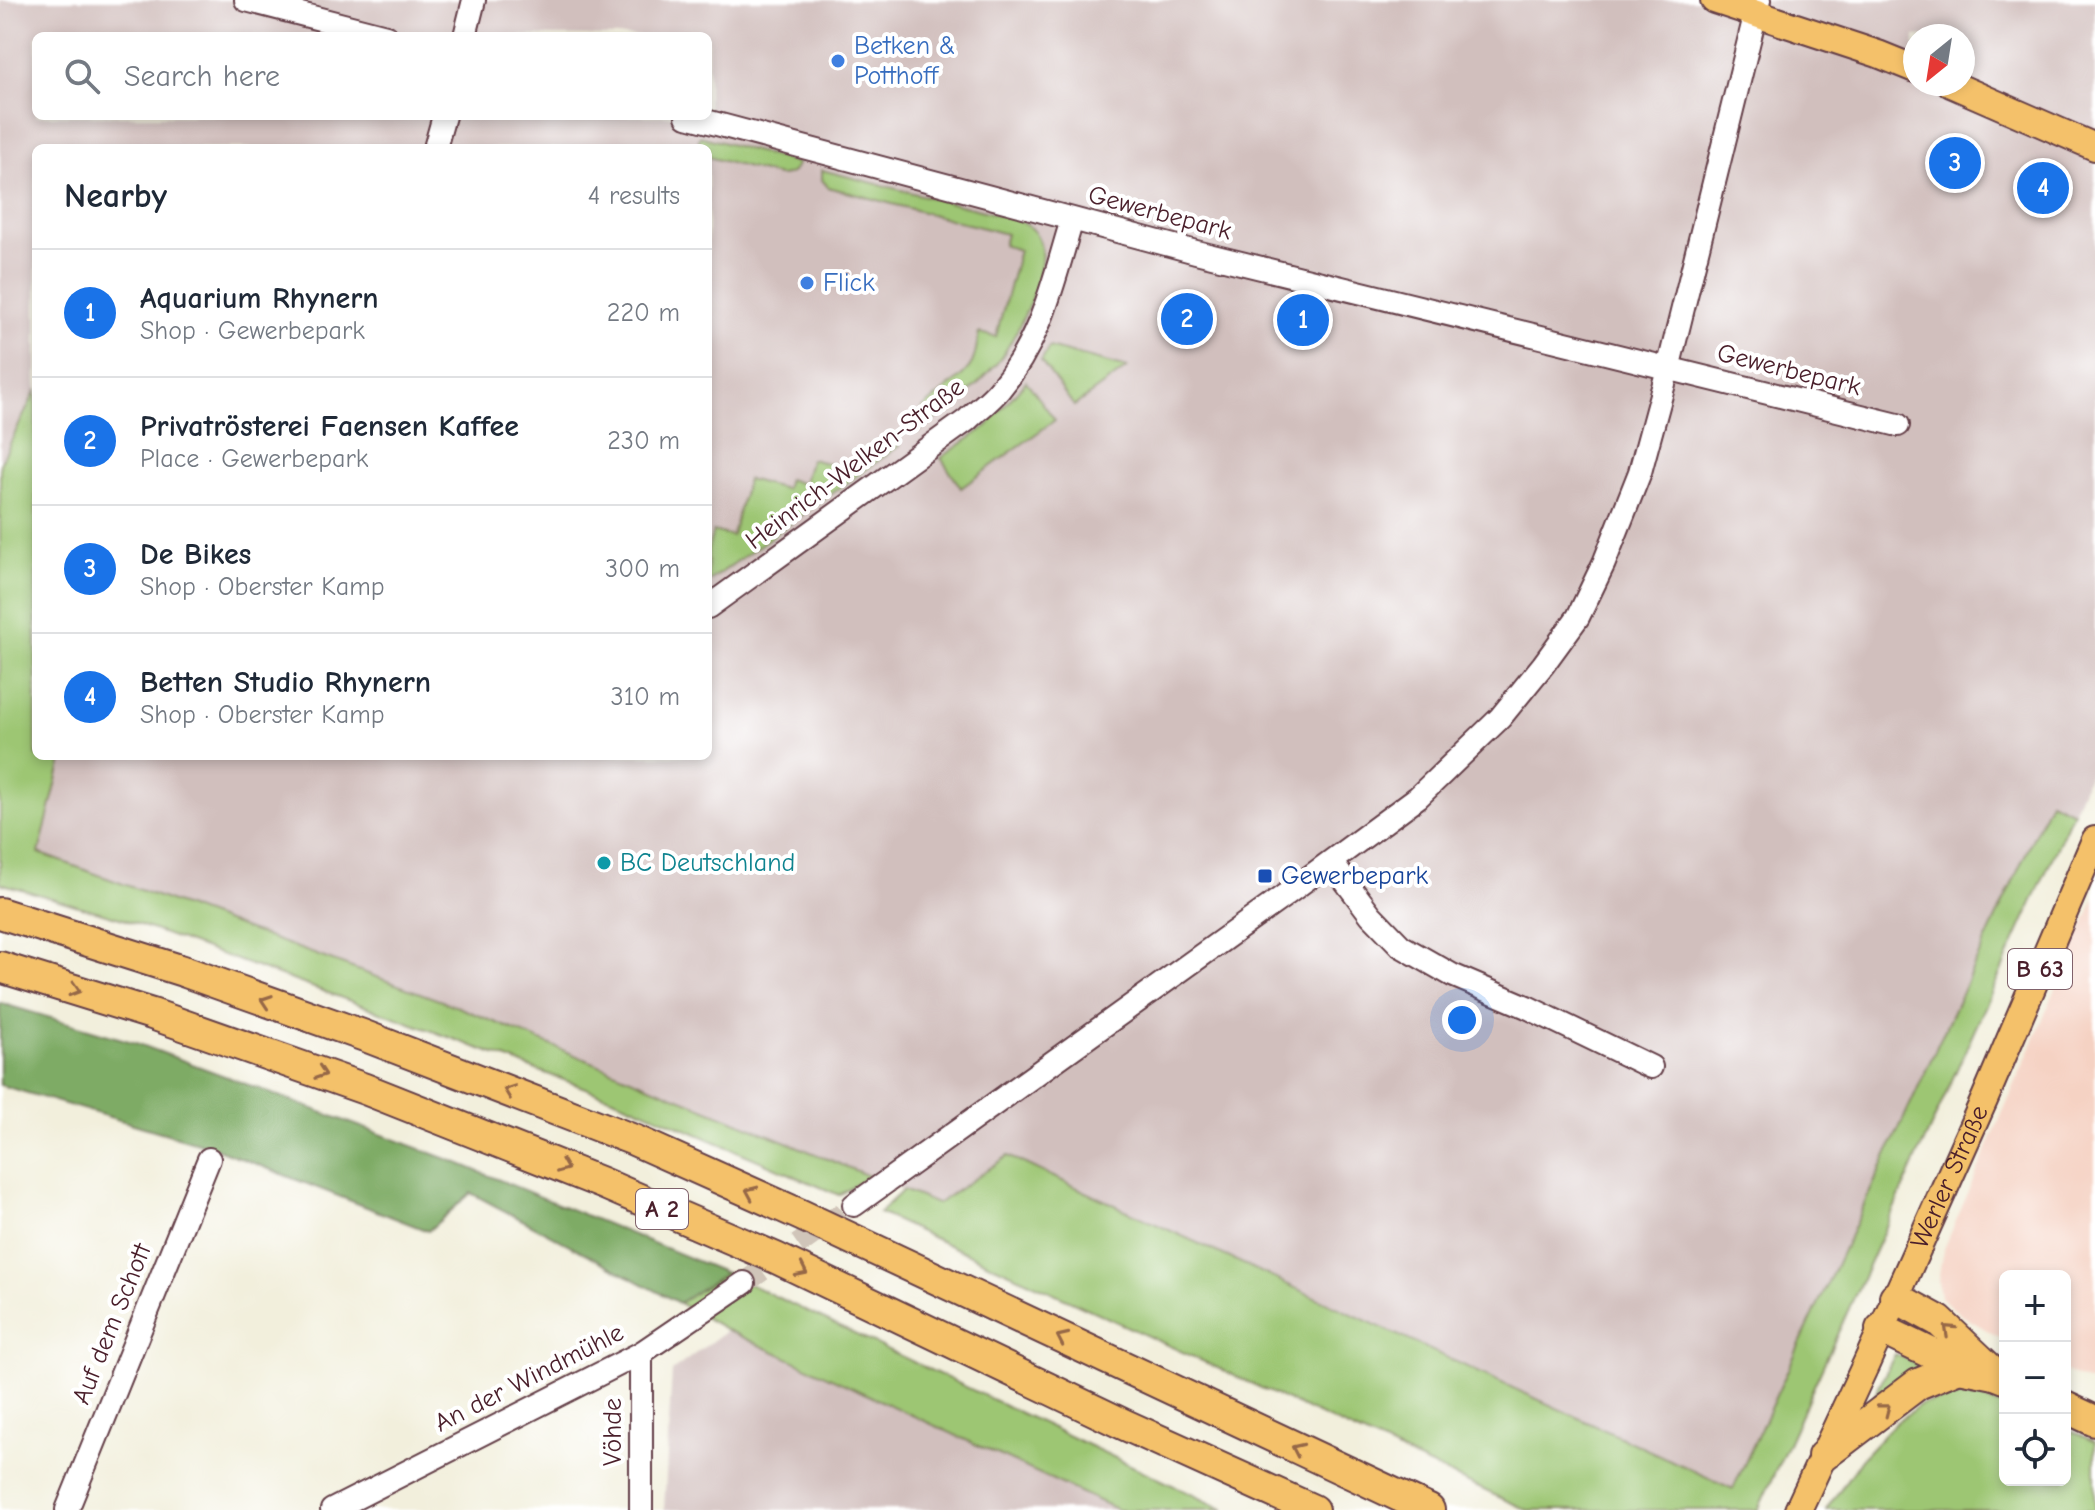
<!DOCTYPE html>
<html lang="en">
<head>
<meta charset="utf-8">
<style>
	:root { --surface:#fff; --page:#f2f2f3; --text:#1f2937; --muted:#747a83; --line:#e0e1e3; --accent:#1a73e8 }
	body { margin:0; font-family:"Comic Neue",sans-serif; background:var(--page); color:var(--text) }
	.controls { position:absolute; right:24px; bottom:24px; display:grid; overflow:hidden; border-radius:12px; box-shadow:0 4px 12px #0003 }
	.controls button { width:72px; height:72px; display:grid; place-items:center; padding:0; border:0; border-bottom:2px solid var(--line); background:var(--surface); color:var(--text); font:40px sans-serif }
	.compass { position:absolute; left:1903px; top:24px; width:72px; height:72px; border-radius:50%; background:var(--surface); box-shadow:0 4px 12px #0003; rotate:210deg }
	.you { position:absolute; left:1462px; top:1020px; width:28px; height:28px; margin:-20px; border:6px solid #fff; border-radius:50%; background:#1a73e8; box-shadow:0 0 0 12px #1a73e833 }
	.badge { display:grid; place-items:center; width:52px; height:52px; border-radius:50%; background:var(--accent); color:#fff; font-size:26px; font-weight:700 }
	.pin { position:absolute; translate:-50% -50%; border:4px solid #fff; box-shadow:0 2px 8px #0006 }
	.list { margin:0; padding:0; list-style:none }
	h2 { display:flex; justify-content:space-between; align-items:center; height:104px; margin:0; padding:0 32px; font-size:34px }
	h2 small { font-size:26px; font-weight:400; color:var(--muted) }
	.list li { display:grid; grid-template-columns:52px 1fr auto; gap:24px; align-items:center; box-sizing:border-box; height:128px; padding:0 32px; border-top:2px solid var(--line) }
	.list b { display:block; font-size:30px; white-space:nowrap }
	.list p { margin:0; font-size:26px; white-space:nowrap; color:var(--muted) }
	.list em { font-size:26px; font-style:normal; color:var(--muted) }
	.icon { flex:none; width:44px; height:44px; fill:none; stroke:currentColor; stroke-width:2; stroke-linecap:round; stroke-linejoin:round }
	.map { position:relative; flex:none; width:2095px; height:1510px; overflow:hidden }
	.search { position:absolute; background:var(--surface); box-shadow:0 4px 12px #0003; left:32px; top:32px; width:680px; height:88px; display:flex; align-items:center; gap:20px; box-sizing:border-box; padding:0 28px; border-radius:12px; color:var(--muted); font-size:30px }
	.panel { position:absolute; background:var(--surface); box-shadow:0 4px 12px #0003; left:32px; top:144px; width:680px; height:616px; border-radius:12px }
	.map>svg:first-child { display:block }
</style>
</head>
<body>
<div class="map">
<svg width="2095" height="1510" viewBox="0 0 2095 1510">
	<rect width="100%" height="100%" fill="#fff"/>
	<filter id="ink" filterUnits="userSpaceOnUse"><feTurbulence type="fractalNoise" baseFrequency=".0125" numOctaves="2"/><feDisplacementMap in="SourceGraphic" scale="16" xChannelSelector="R" yChannelSelector="G"/><feConvolveMatrix kernelMatrix="1 2 1 2 8 2 1 2 1" color-interpolation-filters="sRGB"/></filter>
	<filter id="wash" filterUnits="userSpaceOnUse"><feTurbulence type="fractalNoise" baseFrequency=".006" numOctaves="4" result="noise"/><feDisplacementMap in="SourceGraphic" scale="32" xChannelSelector="R" yChannelSelector="G"/><feGaussianBlur stdDeviation="1.8" result="paint"/><feColorMatrix in="noise" values="0 0 0 0 0 0 0 0 0 0 0 0 0 0 0 0 0 1.4 0 .05"/><feComposite in="paint" operator="in"/></filter>
	<g filter="url(#wash)">
		<rect width="100%" height="100%" fill="#f2efdc"/>
		<polygon fill="#f5d2c3" points="2095,898 2095,1385 2065,1371 2065,1276 2005,1276 2005,1341 1960,1314 1940,1297 1938,1280 1943,1251"/>
		<g fill="#d1bfbd" fill-rule="evenodd">
			<path d="M0,0H2095V759L2073,812L2050,802L1733,1490L1009,1156L937,1204L458,1007L38,853L63,756H708V148H36V390L0,464ZM36,36H708V116H36ZM1915,36H1963V84H1915Z"/>
			<polygon points="727,1330 1118,1510 664,1510 672,1371"/>
		</g>
		<g fill="#9dc673" stroke="#74724f" stroke-width="2">
			<path d="M700,136L797,163C795,173 788,176 778,176L708,157V148H697Z"/>
			<path d="M822,170L1015,219C1027,225 1037,230 1040,244C1049,274 1013,345 993,368C971,393 945,413 918,432C915,428 913,427 914,421C916,407 963,381 972,363C976,355 977,342 979,333L996,337L1019,250L1003,245L1006,234L828,187L822,180Z"/>
			<polygon points="1049,347 1127,368 1074,406 1041,361"/>
			<polygon points="1026,381 1055,420 961,488 941,458 987,426"/>
			<polygon points="36,390 36,756 63,756 39,853 458,1007 869,1176 839,1195 623,1102 389,1015 123,919 0,883 0,464"/>
			<polygon points="882,439 891,441 899,446 708,582 708,549 713,531 732,536 747,479 785,489 788,479 803,484 811,459 849,469 854,459"/>
			<polygon points="2050,801 2073,812 1758,1510 1527,1510 879,1213 903,1190 937,1204 1008,1156 1733,1489"/>
			<polygon points="726,1273 1225,1510 1118,1510 727,1330 679,1303"/>
			<polygon points="1895,1354 1923,1366 1877,1398 1874,1396"/>
			<polygon points="1959,1397 1979,1397 2005,1407 2005,1480 2065,1480 2065,1428 2095,1442 2095,1510 1826,1510 1861,1459 1894,1424 1921,1404"/>
		</g>
		<polygon fill="#7eab65" stroke="#646548" stroke-width="2" points="0,1003 136,1043 458,1163 726,1273 679,1303 471,1193 428,1231 215,1148 0,1085"/>
	</g>
	<g filter="url(#ink)">
		<g fill="none" stroke-linecap="round" stroke-linejoin="round">
			<polyline stroke="#d0c5b9" stroke-width="22" stroke-dasharray="22 11" stroke-linecap="butt" points="744,1283 854,1205"/>
			<g stroke="#633e46" stroke-width="26">
				<g id="minor">
					<polyline points="246,0 386,36"/>
					<polyline points="465,36 474,0"/>
					<polyline points="687,116 1196,252 1898,425"/>
					<polyline points="435,148 444,116"/>
					<path d="M708,607L967,420C977,410 990,401 999,390C1042,339 1053,282 1072,220"/>
					<polyline points="1331,862 1371,915 1401,946 1452,975 1527,1007 1651,1067"/>
					<polyline points="854,1205 1284,896 1418,797 1500,718 1543,665 1578,617 1604,563 1640,472 1668,369 1759,0"/>
					<polyline points="641,1353 641,1510"/>
					<polyline points="67,1510 209,1159"/>
					<polyline points="332,1510 641,1353 744,1283"/>
				</g>
			</g>
			<g stroke="#633e46" stroke-width="30">
				<g id="major">
					<polyline points="1714,0 1878,54 1915,69"/>
					<polyline points="1951,84 2095,147"/>
					<path id="s1" d="M1798,1510L1866,1364L1985,1098L2095,840"/>
				</g>
			</g>
			<g stroke="#633e46" stroke-width="34">
				<g id="highway">
					<polyline points="0,913 183,971 365,1036 634,1140 801,1215 1429,1510"/>
					<polyline points="0,967 152,1014 365,1089 602,1183 776,1258 1123,1424 1313,1510"/>
					<polyline points="1895,1297 1939,1321 1995,1374"/>
					<polyline points="1881,1329 1959,1367 1995,1374 2005,1378"/>
					<polyline points="2065,1407 2095,1421"/>
					<polyline points="1823,1456 1918,1384 1959,1367"/>
				</g>
			</g>
			<use href="#minor" stroke="#fff" stroke-width="22"/>
			<use href="#major" stroke="#f4c16a" stroke-width="26"/>
			<use href="#highway" stroke="#f4c16a" stroke-width="30"/>
		</g>
		<defs><path id="oneway-chevron" d="M-2-3.5L2.5 0L-2 3.5" fill="none" stroke-width="1.6" stroke-linecap="round" stroke-linejoin="round" transform="scale(2)"/></defs>
		<g stroke="#966847">
			<use href="#oneway-chevron" transform="translate(75 990) rotate(17)"/>
			<use href="#oneway-chevron" transform="translate(266 1001) rotate(-161)"/>
			<use href="#oneway-chevron" transform="translate(321 1073) rotate(19)"/>
			<use href="#oneway-chevron" transform="translate(509 1091) rotate(-159)"/>
			<use href="#oneway-chevron" transform="translate(563 1167) rotate(22)"/>
			<use href="#oneway-chevron" transform="translate(751 1192) rotate(-156)"/>
			<use href="#oneway-chevron" transform="translate(802 1271) rotate(26)"/>
			<use href="#oneway-chevron" transform="translate(1949 1330) rotate(-137)"/>
			<use href="#oneway-chevron" transform="translate(1062 1338) rotate(-155)"/>
			<use href="#oneway-chevron" transform="translate(1885 1409) rotate(-38)"/>
			<use href="#oneway-chevron" transform="translate(1297 1449) rotate(-155)"/>
		</g>
	</g>
	<g fill="#3f7fe0" stroke="#fff" stroke-width="3">
		<circle cx="838" cy="61" r="8"/>
		<circle cx="807" cy="283" r="8"/>
	</g>
	<circle fill="#0f9aa8" stroke="#fff" stroke-width="3" cx="604" cy="863" r="8"/>
	<rect fill="#1a4fb4" stroke="#fff" stroke-width="3" x="1257" y="868" width="16" height="16" rx="4"/>
	<g text-anchor="middle" dominant-baseline="central" stroke-width="8" stroke-linejoin="round" paint-order="stroke">
		<g fill="#fff" stroke="#80626b" stroke-width="2">
			<rect x="2008" y="949" width="64" height="40" rx="6"/>
			<rect x="636" y="1189" width="52" height="40" rx="6"/>
		</g>
		<g font-size="24" font-weight="bold" fill="#4a1f2b">
			<text x="2040" y="969">B 63</text>
			<text x="662" y="1209">A 2</text>
		</g>
		<g font-size="26" fill="#366cbe" stroke="#fff" text-anchor="start">
			<text x="854" y="46">Betken &amp;<tspan x="854" dy="30">Potthoff</tspan></text>
			<text x="823" y="283">Flick</text>
		</g>
		<g font-size="26" fill="#4a1f2b" stroke="#fff">
			<text transform="translate(1160 213) rotate(15)">Gewerbepark</text>
			<text transform="translate(1789 370) rotate(14)">Gewerbepark</text>
			<text transform="translate(855 464) rotate(-37)">Heinrich-Welken-Straße</text>
			<text stroke="none"><textPath href="#s1" startOffset="366">Werler Straße</textPath></text>
			<text transform="translate(112 1324) rotate(-68)">Auf dem Schott</text>
			<text transform="translate(529 1378) rotate(-27)">An der Windmühle</text>
			<text transform="translate(613 1432) rotate(-90)">Vöhde</text>
		</g>
		<g font-size="26" fill="#0d838f" stroke="#fff" text-anchor="start">
			<text x="620" y="863">BC Deutschland</text>
		</g>
		<g font-size="26" fill="#164399" stroke="#fff" text-anchor="start">
			<text x="1281" y="876">Gewerbepark</text>
		</g>
	</g>
</svg>
<div class="controls">
<button>+</button>
<button>−</button>
<button><svg class="icon" aria-label="locate" viewBox="0 0 24 24"><circle cx="12" cy="12" r="6"/><path d="M12 2v4M12 18v4M2 12h4M18 12h4"/></svg></button>
</div>
<svg class="compass" viewBox="-18 -18 36 36"><path d="M0-13l5 13h-10z" fill="#e53935"/><path d="M0 13l5-13h-10z" fill="#747a83"/></svg>
<div class="you"></div>
<div class="pin badge" style="left:1303px;top:320px">1</div>
<div class="pin badge" style="left:1187px;top:319px">2</div>
<div class="pin badge" style="left:1955px;top:163px">3</div>
<div class="pin badge" style="left:2043px;top:188px">4</div>
<div class="search"><svg class="icon" aria-label="search" viewBox="0 0 24 24"><circle cx="10" cy="10" r="6"/><path d="M15 15l6 6"/></svg>Search here</div>
<section class="panel">
<h2>Nearby<small>4 results</small></h2>
<ul class="list">
<li><span class="badge">1</span><div><b>Aquarium Rhynern</b><p>Shop · Gewerbepark</p></div><em>220 m</em></li>
<li><span class="badge">2</span><div><b>Privatrösterei Faensen Kaffee</b><p>Place · Gewerbepark</p></div><em>230 m</em></li>
<li><span class="badge">3</span><div><b>De Bikes</b><p>Shop · Oberster Kamp</p></div><em>300 m</em></li>
<li><span class="badge">4</span><div><b>Betten Studio Rhynern</b><p>Shop · Oberster Kamp</p></div><em>310 m</em></li>
</ul>
</section>
</div>
</body>
</html>
